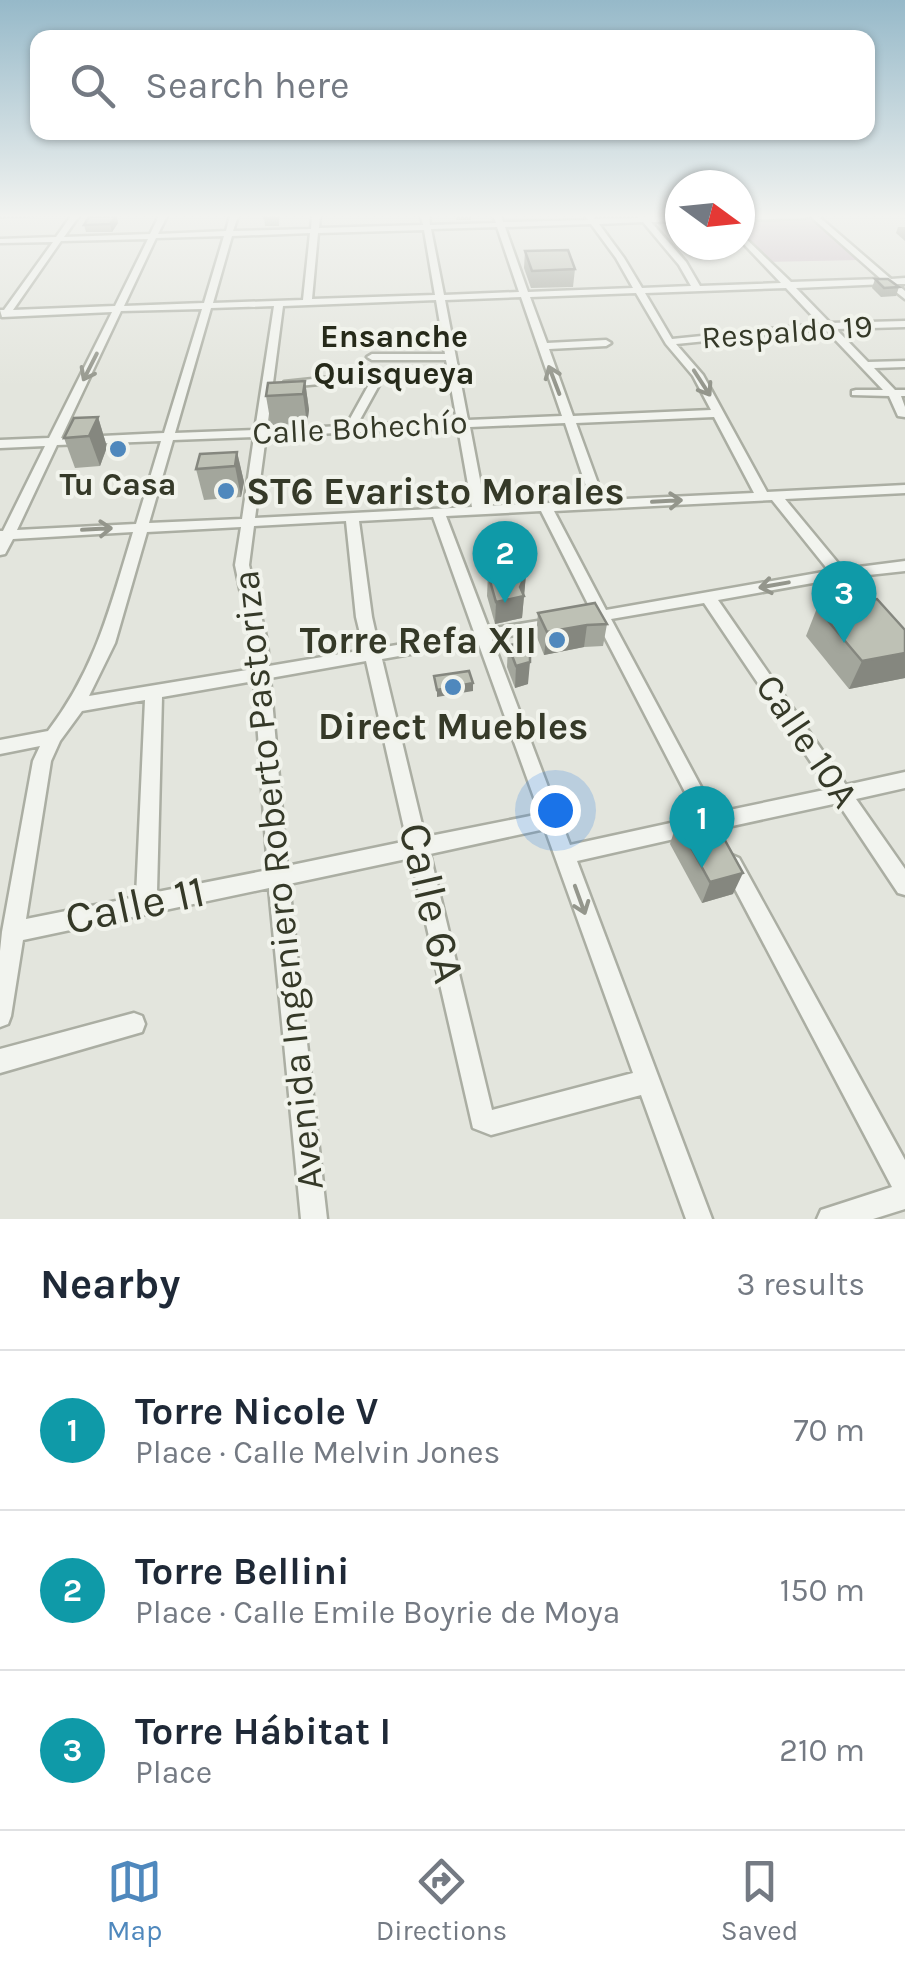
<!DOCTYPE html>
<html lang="en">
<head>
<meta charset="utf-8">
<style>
	:root { --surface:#fff; --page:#f2f2f3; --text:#1f2937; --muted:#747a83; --line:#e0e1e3; --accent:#4f88bd }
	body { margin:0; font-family:Karla,sans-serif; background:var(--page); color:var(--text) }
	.compass { position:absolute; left:665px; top:170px; width:90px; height:90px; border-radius:50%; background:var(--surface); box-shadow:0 2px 8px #0004; rotate:105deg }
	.you { position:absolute; left:555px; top:810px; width:35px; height:35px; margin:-25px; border:8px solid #fff; border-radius:50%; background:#1a73e8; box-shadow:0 0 0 15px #1a73e833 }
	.badge { display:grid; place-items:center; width:65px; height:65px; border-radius:50%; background:var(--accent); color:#fff; font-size:32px; font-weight:700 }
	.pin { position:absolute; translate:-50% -82px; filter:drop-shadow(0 2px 5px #0008) }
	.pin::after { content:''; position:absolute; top:52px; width:35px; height:30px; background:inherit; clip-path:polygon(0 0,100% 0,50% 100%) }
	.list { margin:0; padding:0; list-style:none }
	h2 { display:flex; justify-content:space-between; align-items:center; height:130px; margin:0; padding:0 40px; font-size:42px }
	h2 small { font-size:32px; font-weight:400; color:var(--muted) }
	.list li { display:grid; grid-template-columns:65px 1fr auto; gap:30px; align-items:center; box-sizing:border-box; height:160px; padding:0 40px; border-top:2px solid var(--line) }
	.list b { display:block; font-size:38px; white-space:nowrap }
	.list p { margin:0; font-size:32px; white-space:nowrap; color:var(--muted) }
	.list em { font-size:32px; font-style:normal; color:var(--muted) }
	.icon { flex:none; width:55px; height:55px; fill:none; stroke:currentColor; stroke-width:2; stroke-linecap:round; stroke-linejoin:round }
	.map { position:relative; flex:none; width:905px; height:1219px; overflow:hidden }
	.search { position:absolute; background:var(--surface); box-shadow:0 2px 8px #0004; left:30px; right:30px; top:30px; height:110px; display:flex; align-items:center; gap:25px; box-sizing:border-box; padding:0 35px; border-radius:20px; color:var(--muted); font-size:38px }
	.sheet { height:610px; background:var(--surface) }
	nav { display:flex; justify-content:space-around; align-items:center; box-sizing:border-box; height:140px; border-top:2px solid var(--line); background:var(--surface); font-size:28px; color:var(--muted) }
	nav a { display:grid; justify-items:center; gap:5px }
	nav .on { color:var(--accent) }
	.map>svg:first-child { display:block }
</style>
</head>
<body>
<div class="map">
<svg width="905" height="1219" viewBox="0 0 905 1219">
	<rect width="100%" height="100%" fill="#e3e5dd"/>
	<polygon fill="#cebfc8" points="814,216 860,260 764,262 740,235 740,218"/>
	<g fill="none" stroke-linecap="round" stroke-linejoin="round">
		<g stroke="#abaea3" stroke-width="5">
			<g id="minor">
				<path d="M71,216H79L64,237L150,234L159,216H167L158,234L226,231L230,216H238L233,231L311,229L312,216H320L319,228L423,225L421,216H429L430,225L496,223L493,216H501L503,222L588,220L585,216H593L595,219L639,218V216L680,217V221L651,222L686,262L700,286L781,283L740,240V233L791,282L881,279L810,216H818L891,279L905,278V284H897L905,291V299L886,284L796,288L830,323L905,321V327L836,329L868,362L905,361V367L874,368L895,390H905V396H901L905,407V417L898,416L889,396L852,395V391L856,390H883L825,329L676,344L703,375L767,492L905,485V493L785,499L843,569L905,561V571L850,577L879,613L882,617L879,621H869L835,579L718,600L846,785L905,772V788L856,799L905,869V895L898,893L838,803L723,828L721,836L714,838L707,836L705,832L577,861L712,1219H686L641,1095L491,1135L473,1128L411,858L289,884L327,1219H301L269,888L23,940L11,1016L8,1024L0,1027V951L2,932L33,761L40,746L0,754V740L48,731C96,668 110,607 133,532L13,539L5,554L0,555V531H3L45,446L0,448V440L49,438L112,312L2,317L0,310H4L53,242L0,243V239L56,237ZM643,222L679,265L691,286L642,288L624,258L599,224ZM591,224L616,258L633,288L528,292L505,227ZM497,227L519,292L444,295L431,229ZM424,230L435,295L312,299L318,233ZM310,233L303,300L213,303L232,236ZM224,236L204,303L124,306L156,238ZM148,239L115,306L13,310L61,241ZM786,288L820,324L672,339L645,293ZM636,293L666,344L693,376L711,410L573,416L549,349L606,346L611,343L606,340L547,343L530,297ZM521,297L562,416L468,420L445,300ZM436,300L445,354H372L367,357L372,360H446L448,370L379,372L284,382L283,384L288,387L372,379L346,426L267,429L283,306ZM274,306L255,430L175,433L211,308ZM202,309L164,433L61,438L121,311ZM449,376L457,421L357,425L383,378ZM714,417L754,493L604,500L576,423ZM565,423L591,501L485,506L470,427ZM458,428L472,507L255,518L266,436ZM254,437L242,519L149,523L173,440ZM161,441L136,524L17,530L57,445ZM772,500L829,571L606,610L554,511ZM541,511L592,612L578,615L575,619L583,624L597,622L698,817L570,845L492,639L556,628L564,623L556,618L489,629L446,516ZM433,517L474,632L379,648L372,617L359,521ZM346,521L356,617L364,650L269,666L267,641L249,565L254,526ZM241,527L235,565L251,641L253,669L89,696L115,643L147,532ZM704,603L829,789L715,813L611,619ZM478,642L540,814L425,837L382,659ZM366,661L407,841L287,866L270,678ZM254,681L268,870L157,892L162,697ZM145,700L136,897L26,919L51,761L60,741L82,711ZM545,829L633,1073L492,1110L430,854Z"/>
				<polygon points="740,216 808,216 804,218 740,220"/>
				<polygon points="732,855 739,858 905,1160 905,1209 873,1219 817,1219 821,1210 892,1187 725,870 722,864 725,858"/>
				<polygon points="134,1013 142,1016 145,1024 142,1032 0,1073 0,1049"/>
			</g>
		</g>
		<use href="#minor" fill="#f2f4ef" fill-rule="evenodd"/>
	</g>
	<g fill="#a3a69c">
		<polygon points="0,216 67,216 0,219"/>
		<polygon points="264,216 279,216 279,226 265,226"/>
		<rect x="456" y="216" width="15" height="4"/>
		<polygon points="118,223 112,232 86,232 84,225"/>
		<polygon points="898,227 905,227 905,241 896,233"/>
		<polygon points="525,251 575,269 573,287 531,288 524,268"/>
		<polygon points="875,279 899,287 896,296 881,297 872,288"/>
		<polygon points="305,381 309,410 307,424 271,425 266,396"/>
		<polygon points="98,417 107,447 100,466 75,468 64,438"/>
		<polygon points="237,452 244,482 241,497 204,500 196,469"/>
		<polygon points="488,574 526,574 522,618 495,624 487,596"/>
		<polygon points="817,608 905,630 905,678 849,689 806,636"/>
		<polygon points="538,613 607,624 603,646 584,647 544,655 536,635"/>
		<polygon points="508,645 528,684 515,688 507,667"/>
		<polygon points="677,822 733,894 702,903 670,844"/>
	</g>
	<g fill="#85877f">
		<polygon points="117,216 118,223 112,232 110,224"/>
		<polygon points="305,381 309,410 307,424 303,394"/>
		<polygon points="98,417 107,447 100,466 89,436"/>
		<polygon points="237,452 244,482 241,497 235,466"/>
		<polygon points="526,574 522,618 495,624 496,602"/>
		<polygon points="587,625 584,647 544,655 547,632"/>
		<polygon points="905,653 905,678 849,689 862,661"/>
		<polygon points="530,662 528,684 515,688 516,666"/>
		<polygon points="473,683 473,691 437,697 437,690"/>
		<polygon points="743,873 733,894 702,903 710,882"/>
	</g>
	<g fill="#bec1b5" stroke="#85877f" stroke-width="2.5">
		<polygon points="116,216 110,224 84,225 89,217"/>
		<rect x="264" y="216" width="14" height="2"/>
		<polygon points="568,250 575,269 532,271 525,251"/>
		<polygon points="875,279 888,279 899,287 884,288"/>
		<polygon points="305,381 303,394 266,396 268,383"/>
		<polygon points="98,417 89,436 64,438 74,418"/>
		<polygon points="237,452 235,466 196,469 200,454"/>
		<polygon points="520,557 526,574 520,587 524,596 496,602 488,574 500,559"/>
		<polygon points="877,599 905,630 905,653 862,661 817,608"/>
		<polygon points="595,603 607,624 587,625 547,632 538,613"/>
		<polygon points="530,643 530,662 516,666 508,645"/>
		<polygon points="469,671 473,683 437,690 434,676"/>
		<polygon points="711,815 743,873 710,882 677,822"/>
	</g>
	<defs><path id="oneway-shaft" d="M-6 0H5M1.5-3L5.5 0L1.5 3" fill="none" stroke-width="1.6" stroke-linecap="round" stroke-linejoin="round" transform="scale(2.5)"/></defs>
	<g stroke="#94968c">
		<use href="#oneway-shaft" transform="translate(90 367) rotate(117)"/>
		<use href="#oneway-shaft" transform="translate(554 380) rotate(-111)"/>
		<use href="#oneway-shaft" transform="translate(702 383) rotate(57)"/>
		<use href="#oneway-shaft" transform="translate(667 501) rotate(-3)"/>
		<use href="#oneway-shaft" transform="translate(97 529) rotate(-3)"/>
		<use href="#oneway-shaft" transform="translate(774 585) rotate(170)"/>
		<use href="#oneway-shaft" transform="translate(580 900) rotate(70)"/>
	</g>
	<linearGradient id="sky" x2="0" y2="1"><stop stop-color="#96b9c9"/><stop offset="0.56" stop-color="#f2f3f0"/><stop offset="1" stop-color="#f2f3f0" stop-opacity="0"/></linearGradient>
	<rect width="905" height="386" fill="url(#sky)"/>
	<g fill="#4f88bd" stroke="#f1f3ec" stroke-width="4">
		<circle cx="118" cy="449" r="10"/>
		<circle cx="226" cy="491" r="10"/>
		<circle cx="557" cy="640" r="10"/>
		<circle cx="453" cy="687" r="10"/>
	</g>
	<g text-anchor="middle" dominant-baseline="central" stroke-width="8" stroke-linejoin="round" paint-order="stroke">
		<g font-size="32" fill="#353928" stroke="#f1f3ec">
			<text transform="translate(787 332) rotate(-4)">Respaldo 19</text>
			<text transform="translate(360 428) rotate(-3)">Calle Bohechío</text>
		</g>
		<g font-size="32" font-weight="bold" fill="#262a1a" stroke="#f1f3ec">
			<text x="394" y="336">Ensanche<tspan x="394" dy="37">Quisqueya</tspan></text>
		</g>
		<g font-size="32" font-weight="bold" fill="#353928" stroke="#f1f3ec">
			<text x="118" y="484">Tu Casa</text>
		</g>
		<g font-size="38" font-weight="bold" fill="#353928" stroke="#f1f3ec" text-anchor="start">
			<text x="246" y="491">ST6 Evaristo Morales</text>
			<text x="537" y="640" text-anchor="end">Torre Refa XII</text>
			<text x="453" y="726" text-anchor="middle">Direct Muebles</text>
		</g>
		<g font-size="38" fill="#353928" stroke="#f1f3ec">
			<text transform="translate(807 741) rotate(56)">Calle 10A</text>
			<text transform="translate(278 880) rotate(-96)">Avenida Ingeniero Roberto Pastoriza</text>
		</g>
		<g font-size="45" fill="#353928" stroke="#f1f3ec">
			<text transform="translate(432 903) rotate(77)">Calle 6A</text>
			<text transform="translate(135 905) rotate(-12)">Calle 11</text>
		</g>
	</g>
</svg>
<svg class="compass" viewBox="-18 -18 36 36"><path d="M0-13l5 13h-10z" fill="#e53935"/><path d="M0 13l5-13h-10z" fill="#747a83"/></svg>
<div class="you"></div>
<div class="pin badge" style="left:702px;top:868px;background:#0f9aa8">1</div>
<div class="pin badge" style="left:505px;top:603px;background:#0f9aa8">2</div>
<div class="pin badge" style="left:844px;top:643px;background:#0f9aa8">3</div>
<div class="search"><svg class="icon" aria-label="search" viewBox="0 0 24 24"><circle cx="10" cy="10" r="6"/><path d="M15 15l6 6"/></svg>Search here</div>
</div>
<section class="sheet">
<h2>Nearby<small>3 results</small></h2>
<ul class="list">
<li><span class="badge" style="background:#0f9aa8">1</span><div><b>Torre Nicole V</b><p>Place · Calle Melvin Jones</p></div><em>70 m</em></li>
<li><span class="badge" style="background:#0f9aa8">2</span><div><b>Torre Bellini</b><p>Place · Calle Emile Boyrie de Moya</p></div><em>150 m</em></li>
<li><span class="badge" style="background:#0f9aa8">3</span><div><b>Torre Hábitat I</b><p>Place</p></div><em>210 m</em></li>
</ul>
</section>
<nav>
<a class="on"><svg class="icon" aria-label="map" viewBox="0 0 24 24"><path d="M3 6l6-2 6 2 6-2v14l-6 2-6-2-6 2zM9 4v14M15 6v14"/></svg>Map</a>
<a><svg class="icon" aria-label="directions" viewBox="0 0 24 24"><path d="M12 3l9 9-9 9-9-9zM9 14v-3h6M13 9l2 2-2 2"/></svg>Directions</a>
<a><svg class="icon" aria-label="saved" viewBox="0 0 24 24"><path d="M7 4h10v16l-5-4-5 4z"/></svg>Saved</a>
</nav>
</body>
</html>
